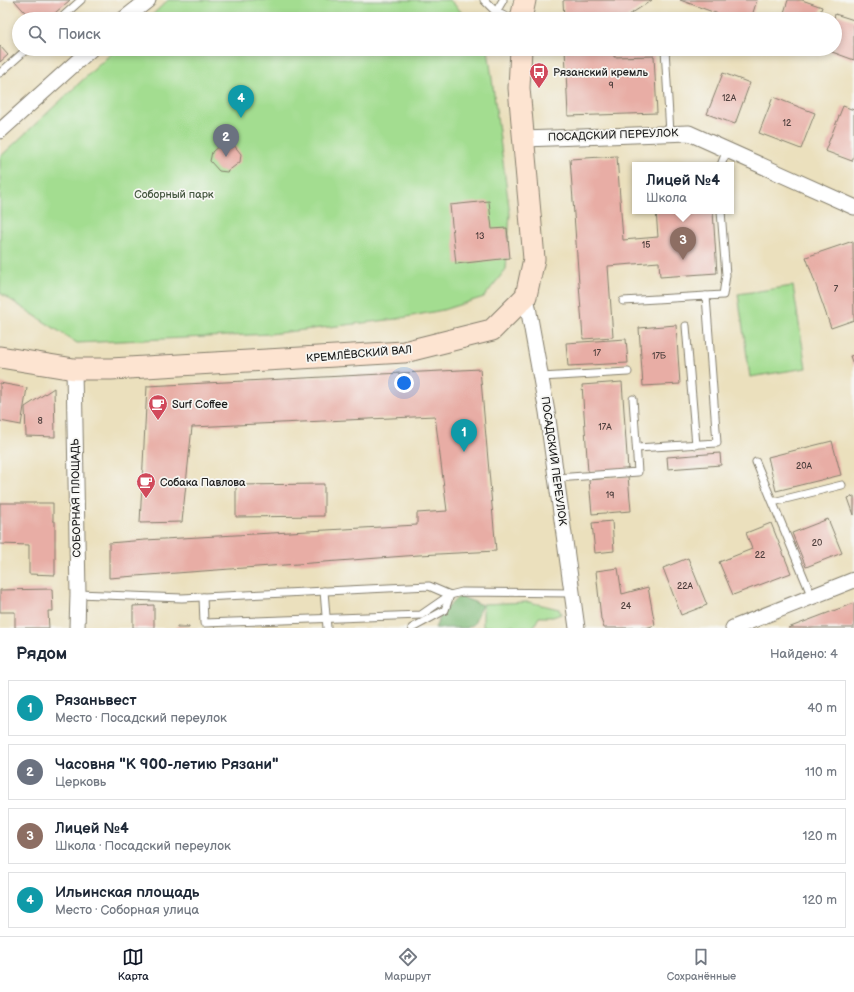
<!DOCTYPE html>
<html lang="ru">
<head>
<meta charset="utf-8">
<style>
	:root { --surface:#fff; --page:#f2f2f3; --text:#1f2937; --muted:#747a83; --line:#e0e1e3; --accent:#111827 }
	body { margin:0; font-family:"Balsamiq Sans",sans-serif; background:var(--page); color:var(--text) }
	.you { position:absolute; left:404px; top:383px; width:14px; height:14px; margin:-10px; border:3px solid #fff; border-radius:50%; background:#1a73e8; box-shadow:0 0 0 6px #1a73e833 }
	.badge { display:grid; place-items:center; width:26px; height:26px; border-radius:50%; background:var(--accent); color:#fff; font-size:13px; font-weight:700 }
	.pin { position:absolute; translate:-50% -33px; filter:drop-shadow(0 1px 2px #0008) }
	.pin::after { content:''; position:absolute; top:21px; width:14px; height:12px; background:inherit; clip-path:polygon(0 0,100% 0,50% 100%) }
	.popup { position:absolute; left:632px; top:162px; width:102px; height:52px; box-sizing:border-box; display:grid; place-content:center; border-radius:0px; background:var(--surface); filter:drop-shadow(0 1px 3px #0005); font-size:13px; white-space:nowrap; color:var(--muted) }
	.popup b { font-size:15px; color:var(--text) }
	.popup::after { content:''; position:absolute; left:50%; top:100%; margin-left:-8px; border:8px solid transparent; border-top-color:var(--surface) }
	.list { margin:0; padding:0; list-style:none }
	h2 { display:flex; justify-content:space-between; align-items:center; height:52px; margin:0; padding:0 16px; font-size:17px }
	h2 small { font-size:13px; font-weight:400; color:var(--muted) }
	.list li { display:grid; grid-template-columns:26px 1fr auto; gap:12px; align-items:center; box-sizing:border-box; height:56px; margin:0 8px 8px; padding:0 8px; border:1px solid var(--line); border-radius:0px }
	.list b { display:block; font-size:15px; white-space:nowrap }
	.list p { margin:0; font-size:13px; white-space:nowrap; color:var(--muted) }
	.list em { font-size:13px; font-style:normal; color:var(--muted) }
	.icon { flex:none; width:22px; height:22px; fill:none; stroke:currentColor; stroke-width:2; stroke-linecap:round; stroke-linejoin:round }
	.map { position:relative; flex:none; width:854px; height:628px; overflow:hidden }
	.search { position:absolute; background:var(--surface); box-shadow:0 2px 6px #0003; left:12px; right:12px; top:12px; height:44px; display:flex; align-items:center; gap:10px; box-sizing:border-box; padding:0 14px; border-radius:22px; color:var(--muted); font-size:15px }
	.sheet { height:308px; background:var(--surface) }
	nav { display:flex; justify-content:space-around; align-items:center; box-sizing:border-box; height:56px; border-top:1px solid var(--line); background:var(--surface); font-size:11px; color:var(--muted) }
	nav a { display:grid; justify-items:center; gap:2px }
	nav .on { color:var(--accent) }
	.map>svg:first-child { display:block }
</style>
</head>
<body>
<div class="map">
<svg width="854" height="628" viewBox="0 0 854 628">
	<rect width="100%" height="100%" fill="#f6f6f2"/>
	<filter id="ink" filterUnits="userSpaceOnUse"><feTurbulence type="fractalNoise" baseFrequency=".025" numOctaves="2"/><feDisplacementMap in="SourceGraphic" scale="8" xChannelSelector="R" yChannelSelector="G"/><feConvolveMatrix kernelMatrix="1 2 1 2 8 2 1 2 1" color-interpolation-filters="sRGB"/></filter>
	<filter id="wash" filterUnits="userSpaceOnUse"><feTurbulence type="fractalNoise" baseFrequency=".012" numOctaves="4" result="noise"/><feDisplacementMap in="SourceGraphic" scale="16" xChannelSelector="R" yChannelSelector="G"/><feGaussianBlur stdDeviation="0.9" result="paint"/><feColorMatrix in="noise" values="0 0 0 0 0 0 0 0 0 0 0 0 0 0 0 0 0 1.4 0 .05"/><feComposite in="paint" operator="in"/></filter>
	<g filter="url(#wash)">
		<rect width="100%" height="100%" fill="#ebe0bd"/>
		<g fill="#a3dd90" stroke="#607c56">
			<polygon points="168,0 450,0 468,19 148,19"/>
			<polygon points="116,49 488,49 510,214 506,269 484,297 443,310 396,319 270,334 77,343 0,293 0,157"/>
			<polygon points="793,286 806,368 750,377 738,294"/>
			<polygon points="529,602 559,609 561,614 553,617 539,617 533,628 516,628 515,626 483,627 483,604"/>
		</g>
		<polygon fill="#82bc7a" stroke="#4f6c4b" points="459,596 482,605 474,624 467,628 435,628 442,613"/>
		<g id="blocks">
			<g fill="#e8ada5">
				<polygon points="14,0 70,0 48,19 31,19"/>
				<polygon points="565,0 652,0 623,19 564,19 563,1"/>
				<polygon points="680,0 757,0 751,19 732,19"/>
				<polygon points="788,0 802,0 822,7 818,19 782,19"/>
				<polygon points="835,14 854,20 854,60 824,49 835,49 835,19 834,19"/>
				<polygon points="0,46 8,55 0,62"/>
				<polygon points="565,49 614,49 614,57 654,56 657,113 568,116"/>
				<polygon points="795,49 808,49 806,53"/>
				<polygon points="723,73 750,83 735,124 707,114"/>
				<polygon points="773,97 815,113 801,149 759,133"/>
				<polygon points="843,106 854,110 854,155 852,161 825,151"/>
				<polygon points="223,142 233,144 241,154 240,162 227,172 219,171 210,161 212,152"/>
				<polygon points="617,156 623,240 658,237 656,211 713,211 717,273 660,277 659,262 608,266 613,337 583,339 570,159"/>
				<polygon points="489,201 492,229 507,228 510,258 456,264 450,205"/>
				<polygon points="853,241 854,320 831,328 806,257"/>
				<polygon points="676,325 680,384 643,386 639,328"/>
				<polygon points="626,339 628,363 568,366 566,343"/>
				<polygon points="854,355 854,367 850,356"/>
				<polygon points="480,369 496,551 419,555 109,578 109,543 145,540 417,525 417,513 447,511 435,416 192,427 182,522 140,523 147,386"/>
				<polygon points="622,382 628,470 588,472 582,385"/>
				<polygon points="0,383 27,388 21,425 0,421"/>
				<polygon points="54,388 55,437 26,436 25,407"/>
				<polygon points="832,441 841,475 776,491 768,457"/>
				<polygon points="720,453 721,465 668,469 667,457"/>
				<polygon points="628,476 631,511 592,514 589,480"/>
				<polygon points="324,484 324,516 236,517 236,485"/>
				<polygon points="854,496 854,515 848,498"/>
				<polygon points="0,503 53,503 53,521 55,521 55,575 29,574 29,545 0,544"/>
				<polygon points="828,519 842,553 806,567 792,533"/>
				<polygon points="612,521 614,551 595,553 592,523"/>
				<polygon points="771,523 791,573 733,595 719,562 752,549 746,533"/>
				<polygon points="688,558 707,605 681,615 663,568"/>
				<polygon points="618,568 622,594 648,587 655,625 646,628 604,628 601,619 596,571"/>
				<polygon points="52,589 53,611 48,611 49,628 15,628 15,612 0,612 0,590"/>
				<polygon points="854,603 854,628 788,628"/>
				<polygon points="154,605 154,628 133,628 133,606"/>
				<polygon points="177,626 189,627 189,628 177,628"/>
			</g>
		</g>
	</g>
	<g filter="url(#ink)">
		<use href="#blocks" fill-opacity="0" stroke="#847e6c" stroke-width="1"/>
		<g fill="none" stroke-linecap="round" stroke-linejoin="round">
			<g stroke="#847e6c" stroke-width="9">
				<g id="lane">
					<polyline points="484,0 496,12 511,19"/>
					<polyline points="496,12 503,0"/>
					<polyline points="60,19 81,0"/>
					<polyline points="665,49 670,133"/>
					<polyline points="0,73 27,49"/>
					<polyline points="721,165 727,150"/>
					<polyline points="706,296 723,295 726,275 721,211"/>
					<polyline points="623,301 706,296 717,443 637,448"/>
					<polyline points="686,326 696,445"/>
					<polyline points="541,377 628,372"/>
					<polyline points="756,462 812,597"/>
					<polyline points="557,478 638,472 633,399"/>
					<polyline points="773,502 842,485"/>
					<polyline points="324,591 327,628"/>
					<polyline points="78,594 182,598 429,586 450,595 462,592 572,593"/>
					<polyline points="203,597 204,623 421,615 450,595"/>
					<polyline points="412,628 445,610 450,595"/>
				</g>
			</g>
			<g stroke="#847e6c" stroke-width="17">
				<g id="street">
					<polyline points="124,19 148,0"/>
					<polyline points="0,131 91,49"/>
					<polyline points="524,139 689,133 854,207"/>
					<polyline points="526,296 547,412 577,628"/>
					<polyline points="74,369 78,594 77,628"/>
					<polyline points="733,628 854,580"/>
				</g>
			</g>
			<g stroke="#847e6c" stroke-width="23">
				<g id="secondary">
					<polyline points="521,19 525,0"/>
					<polyline points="0,357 74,369 111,369 404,352 492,330 526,296 534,259 519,88 521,49"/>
				</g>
			</g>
			<use href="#lane" stroke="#fff" stroke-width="7"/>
			<use href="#street" stroke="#fff" stroke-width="15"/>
			<use href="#secondary" stroke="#fde4d1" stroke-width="21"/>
		</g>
	</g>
	<defs>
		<g id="bus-pin" transform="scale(1)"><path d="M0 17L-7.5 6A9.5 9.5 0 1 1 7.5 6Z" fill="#d1495b" stroke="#f6f6f2"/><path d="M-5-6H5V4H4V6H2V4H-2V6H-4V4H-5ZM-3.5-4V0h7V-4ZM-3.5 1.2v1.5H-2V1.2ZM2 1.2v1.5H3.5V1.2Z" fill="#fff"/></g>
		<g id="cafe-pin" transform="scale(1)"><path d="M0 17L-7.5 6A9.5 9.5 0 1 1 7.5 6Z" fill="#d1495b" stroke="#f6f6f2"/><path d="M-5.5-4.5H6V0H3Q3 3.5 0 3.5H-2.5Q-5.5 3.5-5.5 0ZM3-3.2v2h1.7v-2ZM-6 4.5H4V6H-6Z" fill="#fff"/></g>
	</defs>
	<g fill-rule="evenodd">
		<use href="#bus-pin" x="539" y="72"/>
		<use href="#cafe-pin" x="158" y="404"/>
		<use href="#cafe-pin" x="146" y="482"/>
	</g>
	<g text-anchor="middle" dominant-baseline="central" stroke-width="3.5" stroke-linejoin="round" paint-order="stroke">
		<g font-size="9" fill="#4f403e">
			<text x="611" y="85">9</text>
			<text x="729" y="98">12А</text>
			<text x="787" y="123">12</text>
			<text x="480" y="236">13</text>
			<text x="646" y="245">15</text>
			<text x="836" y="289">7</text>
			<text x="597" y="353">17</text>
			<text x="659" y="356">17Б</text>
			<text x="40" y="421">8</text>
			<text x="605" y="427">17А</text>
			<text x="804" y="466">20А</text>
			<text x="610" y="495">19</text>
			<text x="817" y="543">20</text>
			<text x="760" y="555">22</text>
			<text x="685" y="586">22А</text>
			<text x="626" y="606">24</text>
		</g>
		<g font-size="11" fill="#1c1c1c" stroke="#f6f6f2" text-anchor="start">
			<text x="553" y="72">Рязанский кремль</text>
			<text x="172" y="404">Surf Coffee</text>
			<text x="160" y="482">Собака Павлова</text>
		</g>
		<g font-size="11" fill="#1c1c1c" stroke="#f6f6f2">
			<text transform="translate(613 135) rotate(-2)">ПОСАДСКИЙ ПЕРЕУЛОК</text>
			<text transform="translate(359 354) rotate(-5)">КРЕМЛЁВСКИЙ ВАЛ</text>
			<text transform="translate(554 461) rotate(82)">ПОСАДСКИЙ ПЕРЕУЛОК</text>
			<text transform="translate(76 498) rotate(-91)">СОБОРНАЯ ПЛОЩАДЬ</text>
		</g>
		<g font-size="11" fill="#44563f" stroke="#f6f6f2">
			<text x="174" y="194">Соборный парк</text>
		</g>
	</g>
</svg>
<div class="you"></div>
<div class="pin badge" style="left:464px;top:452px;background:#0f9aa8">1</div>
<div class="pin badge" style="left:226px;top:157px;background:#6b7280">2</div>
<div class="pin badge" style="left:683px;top:260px;background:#8d6e63">3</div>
<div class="popup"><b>Лицей №4</b>Школа</div>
<div class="pin badge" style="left:241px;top:118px;background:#0f9aa8">4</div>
<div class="search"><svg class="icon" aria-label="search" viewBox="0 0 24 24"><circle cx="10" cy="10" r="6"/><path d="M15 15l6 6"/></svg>Поиск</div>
</div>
<section class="sheet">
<h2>Рядом<small>Найдено: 4</small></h2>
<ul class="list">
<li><span class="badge" style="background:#0f9aa8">1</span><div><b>Рязаньвест</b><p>Место · Посадский переулок</p></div><em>40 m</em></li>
<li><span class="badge" style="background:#6b7280">2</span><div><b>Часовня &quot;К 900-летию Рязани&quot;</b><p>Церковь</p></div><em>110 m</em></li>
<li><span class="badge" style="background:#8d6e63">3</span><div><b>Лицей №4</b><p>Школа · Посадский переулок</p></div><em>120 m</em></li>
<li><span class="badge" style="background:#0f9aa8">4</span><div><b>Ильинская площадь</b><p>Место · Соборная улица</p></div><em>120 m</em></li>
</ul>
</section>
<nav>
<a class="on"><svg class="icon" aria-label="map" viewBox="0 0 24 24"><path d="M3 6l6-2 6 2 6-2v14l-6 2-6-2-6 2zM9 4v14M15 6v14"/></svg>Карта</a>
<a><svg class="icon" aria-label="directions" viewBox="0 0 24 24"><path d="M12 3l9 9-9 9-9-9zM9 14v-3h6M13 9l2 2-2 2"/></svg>Маршрут</a>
<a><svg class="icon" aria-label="saved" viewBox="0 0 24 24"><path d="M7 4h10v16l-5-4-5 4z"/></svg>Сохранённые</a>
</nav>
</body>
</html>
